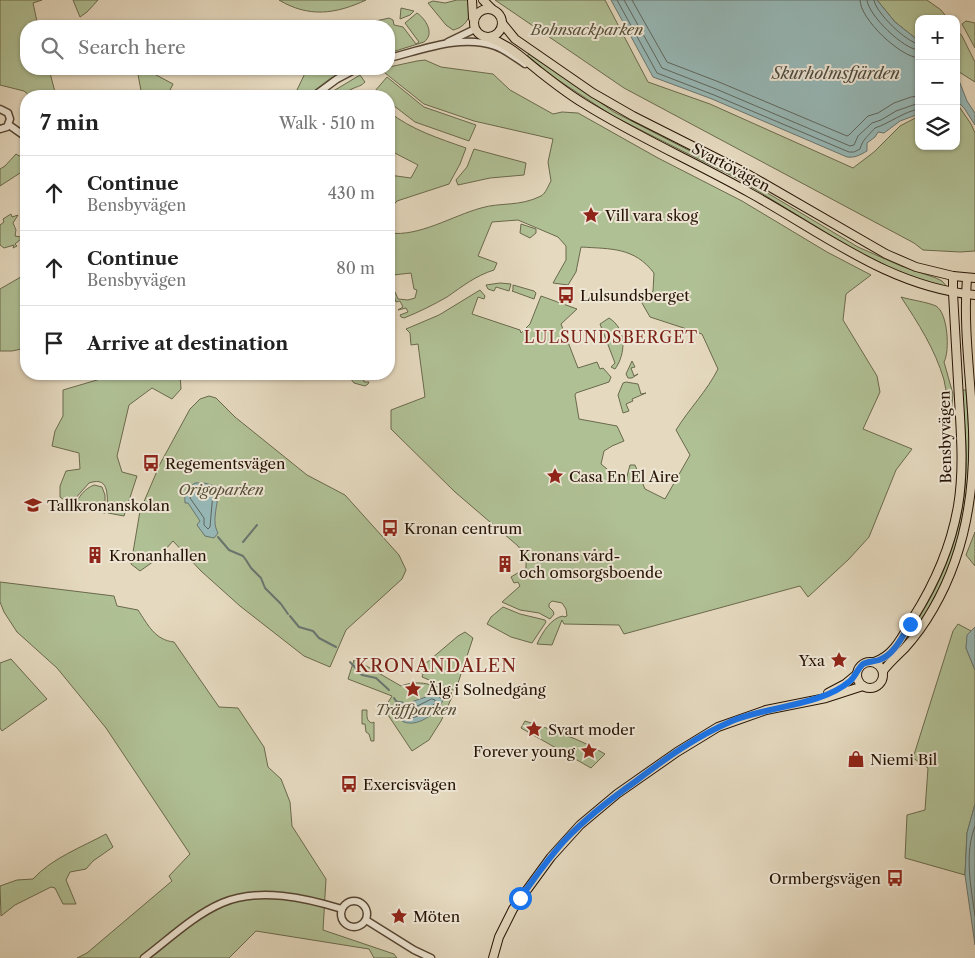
<!DOCTYPE html>
<html lang="en">
<head>
<meta charset="utf-8">
<style>
	:root { --surface:#fff; --page:#f2f2f2; --text:#222; --muted:#767676; --line:#e0e0e0 }
	body { margin:0; font-family:"Libre Caslon Text",serif; background:var(--page); color:var(--text) }
	.controls { position:absolute; right:15px; top:15px; display:grid; overflow:hidden; border-radius:10px; box-shadow:0 1px 4px #0004 }
	.controls button { width:45px; height:45px; display:grid; place-items:center; padding:0; border:0; border-bottom:1px solid var(--line); background:var(--surface); color:var(--text); font:25px sans-serif }
	.stop { position:absolute; width:15px; height:15px; margin:-11px; border:4px solid #1a73e8; border-radius:50%; background:#fff }
	.stop.end { background:#1a73e8; border-color:#fff; box-shadow:0 1px 5px #0008 }
	.list { margin:0; padding:0; list-style:none }
	h2 { display:flex; justify-content:space-between; align-items:center; height:65px; margin:0; padding:0 20px; font-size:21px }
	h2 small { font-size:16px; font-weight:400; color:var(--muted) }
	.list li { display:grid; grid-template-columns:32px 1fr auto; gap:15px; align-items:center; box-sizing:border-box; height:75px; padding:0 20px; border-top:1px solid var(--line) }
	.list b { display:block; font-size:19px; white-space:nowrap }
	.list p { margin:0; font-size:16px; white-space:nowrap; color:var(--muted) }
	.list em { font-size:16px; font-style:normal; color:var(--muted) }
	.icon { flex:none; width:28px; height:28px; fill:none; stroke:currentColor; stroke-width:2; stroke-linecap:round; stroke-linejoin:round }
	.map { position:relative; flex:none; width:975px; height:958px; overflow:hidden }
	.search { position:absolute; background:var(--surface); box-shadow:0 1px 4px #0004; left:20px; top:20px; width:375px; height:55px; display:flex; align-items:center; gap:12px; box-sizing:border-box; padding:0 18px; border-radius:20px; color:var(--muted); font-size:19px }
	.panel { position:absolute; background:var(--surface); box-shadow:0 1px 4px #0004; left:20px; top:90px; width:375px; height:290px; border-radius:20px }
	.map>svg:first-child { display:block }
</style>
</head>
<body>
<div class="map">
<svg width="975" height="958" viewBox="0 0 975 958">
	<rect width="100%" height="100%" fill="#e5d9bf"/>
	<filter id="stains"><feTurbulence type="fractalNoise" baseFrequency=".004" numOctaves="4"/><feColorMatrix values="0 0 0 0 .2 0 0 0 0 .09 0 0 0 0 .02 0 0 0 .5 -.17"/></filter>
	<radialGradient id="worn" r=".72"><stop offset=".6" stop-color="#630" stop-opacity="0"/><stop offset="1" stop-color="#630" stop-opacity=".3"/></radialGradient>
	<g fill="#b0c095" stroke="#6a694c">
		<polygon points="0,0 42,0 33,3 38,26 26,26 26,69 49,69 56,96 30,96 24,91 0,85"/>
		<polygon points="73,0 98,0 87,12 80,17"/>
		<path d="M279,0H366C336,14 309,18 279,0Z"/>
		<path d="M457,0H468C474,13 467,27 453,30L446,25L428,3L433,1L445,3Z"/>
		<polygon points="495,0 605,0 648,82 710,104 853,168 874,152 900,126 919,116 919,146 956,146 956,102 971,124 975,133 975,251 960,252 923,250 914,243 624,88"/>
		<polygon points="877,0 927,0 941,10 948,19 919,19 919,41 895,22"/>
		<polygon points="401,8 414,11 410,15 400,19"/>
		<path d="M417,13C426,19 435,34 424,42L389,53V26H363L367,23L389,18L393,20L394,25L403,27L416,44L419,42L405,23Z"/>
		<polygon points="966,21 975,23 975,48 962,24"/>
		<polygon points="956,29 962,36 975,62 975,82 956,70"/>
		<polygon points="529,53 614,112 739,176 858,247 901,266 936,278 942,281 948,288 914,279 881,264 855,250 738,179 613,116 558,80 527,57"/>
		<path d="M425,60L441,67L493,74L510,90L553,114L562,112L578,113L658,158L742,201L827,252L871,275L846,294L843,320L877,376L880,392L863,429L912,449L896,470L869,537L849,559L808,597L800,586L624,634L619,625L564,624L562,620L552,645L537,644C542,633 551,618 563,616L564,617L567,616L566,609L562,603L552,601L549,604V607L553,611L554,614L550,619L539,613L520,610L502,602L520,586L518,582L514,583L511,577L526,568V558L518,546L455,492L391,429V410L425,397L418,344L411,345L410,333L406,329L439,315L480,290L485,296L484,299L478,297L472,314L520,330L521,333L530,324L541,296L577,309L561,324L578,368L597,362L600,369L603,368L611,377L609,382L576,393L575,395L579,419L617,426L624,441L612,446L604,451L601,464L625,484L630,465H635L645,489L665,499L690,455L676,430C689,409 707,391 718,369L702,334L650,317L642,303L653,291L654,273C634,247 611,249 581,247L576,272L568,285L553,283L566,260V246L558,237L518,220L492,222L478,256L497,263L494,270C475,276 463,286 447,297C433,305 419,312 404,318L401,317L400,315L408,312L406,308L398,310L403,307L400,301L396,302L393,293L395,292L398,299L408,300L415,298L417,290L414,289L411,273L393,275L389,270V233C419,237 452,216 481,208C501,202 519,207 541,196C546,193 548,186 551,181L548,162L553,139L474,121L424,104L380,69H389V67L417,61Z"/>
		<polygon points="137,69 145,69 173,84 167,96 142,96"/>
		<polygon points="307,69 346,69 331,78 307,96 289,96 297,90"/>
		<path d="M360,75L365,82C361,86 359,86 354,88C339,95 342,96 325,96Z"/>
		<polygon points="387,77 424,107 476,125 469,141 415,122 389,102 389,96 381,96 375,91"/>
		<path d="M389,112C412,130 438,138 466,148L460,164L449,184L397,201L389,210V175L411,178L418,165L389,150Z"/>
		<polygon points="474,149 526,163 524,175 490,178 458,185 456,180 467,167"/>
		<polygon points="16,154 26,160 26,174 20,173 0,186 0,169 5,166"/>
		<polygon points="11,214 12,217 18,215 13,223 16,230 15,236 21,237 23,231 26,230 26,237 24,240 21,239 15,244 17,246 13,248 14,245 4,248 0,245 0,225 4,222 3,219"/>
		<polygon points="521,224 536,229 536,233 530,238 520,233"/>
		<polygon points="26,274 26,348 12,351 0,351 0,289"/>
		<polygon points="500,283 511,284 509,291 496,287 494,291 488,289 486,285"/>
		<polygon points="513,285 534,291 536,293 534,299 512,291 513,290"/>
		<path d="M901,297C911,300 927,302 936,306C948,313 950,351 944,362L953,394L951,414H949C946,404 947,391 944,380C935,349 918,323 901,297Z"/>
		<path d="M609,318C627,329 626,354 615,369L611,367L615,363L600,324Z"/>
		<polygon points="632,361 635,367 631,368 634,376 638,374 632,378 628,378 626,374"/>
		<path d="M112,374H180L181,389L172,399L152,388L129,405L117,456L122,472L137,476L124,516L108,513C106,500 112,475 89,483L73,501L67,502L60,497V486L66,471L80,469L79,453L52,446L55,431L63,416V390L97,380Z"/>
		<polygon points="347,374 363,374 364,382 369,382 368,384 365,386 354,383"/>
		<polygon points="626,382 638,384 641,394 646,393 632,399 633,401 626,404 629,411 623,413 618,395 623,383"/>
		<path d="M962,390H966C968,417 970,444 969,471C967,536 940,601 899,650L897,649C937,598 964,536 966,470C967,444 964,417 962,390Z"/>
		<polygon points="209,396 216,398 235,417 307,475 345,495 399,555 406,570 402,579 346,630 330,667 304,656 240,606 201,571 173,541 157,559 140,571 131,564 140,511 160,464 190,409 200,399"/>
		<path d="M94,485L102,487L105,495V513L83,509L82,507H75C78,497 84,489 94,485Z"/>
		<polygon points="975,532 975,566 966,555"/>
		<path d="M0,582L114,596L117,606L138,610C148,625 155,640 174,642L219,707L238,708L264,747L268,767L281,779L290,802L292,826L326,879L323,930L394,954L397,958H374L369,949L256,931L229,958H77L87,953L172,881L169,876L190,854L106,728L57,668L17,632L4,612L0,602Z"/>
		<polygon points="503,607 520,614 545,620 546,622 532,643 511,637 487,624 491,617"/>
		<polygon points="958,624 971,631 969,633 966,648 975,670 975,804 967,833 965,875 905,858 907,815 925,810 928,768 913,758 953,631"/>
		<polygon points="465,632 473,638 456,689 453,690 422,677 423,674 418,672 418,670 458,636"/>
		<polygon points="11,659 47,699 2,731 0,728 0,663"/>
		<path d="M354,660H356L401,686C419,679 434,685 451,692L452,697L441,721L429,740L412,751L384,709L392,696L348,679Z"/>
		<path d="M362,710H367C367,716 366,721 372,723L374,722V741H371L369,734L366,732L365,724H362Z"/>
		<path d="M525,721C553,730 580,739 605,754L591,768L521,728Z"/>
		<path d="M106,834L113,847L93,861L86,869L70,872L66,880L76,904H63L55,888L51,887L15,905L1,916L0,886L17,880L33,879C52,858 82,847 106,834Z"/>
	</g>
	<g fill="#97b9b8" stroke="#697670">
		<path d="M611,0H877L895,22L919,41V114L900,121L884,133L878,132L875,137L867,143V151C860,155 855,158 847,157L712,99L653,77Z"/>
		<polygon points="956,73 967,101 975,113 975,125 964,108 956,100"/>
		<path d="M195,483C236,481 206,512 218,533L214,538L205,536L197,525L200,521L188,503H185C184,493 187,488 195,483Z"/>
		<polygon points="975,627 975,670 966,648 967,635"/>
		<path d="M433,690L437,691L440,695L439,697L443,700C438,713 416,729 402,721L396,707V701L403,702L406,707L411,702L426,697Z"/>
		<polygon points="975,804 975,945 965,875 967,833"/>
	</g>
	<g fill="none" stroke-linecap="round" stroke-linejoin="round">
		<g stroke="#5e665e" stroke-width="1">
			<path d="M617,0L657,73L714,95L849,152H854L860,149C862,140 869,135 875,128C890,123 903,112 919,109"/>
			<polyline points="624,0 662,68 716,89 850,146 854,145 858,136 872,123 881,120 896,111 919,103"/>
			<polyline points="632,0 667,62 719,82 847,136 849,135 868,116 878,113 894,103 911,97 919,96"/>
			<path d="M860,0C860,19 900,57 919,58"/>
			<path d="M867,0C868,15 904,50 919,50"/>
			<path d="M874,0C875,12 907,43 919,44"/>
			<polygon points="197,488 209,489 213,493 210,527 208,529 204,525 204,518 190,498 191,492"/>
			<path d="M432,699L435,700V703C427,711 418,720 406,717V712Z"/>
			<path d="M975,826C964,854 971,887 975,916"/>
		</g>
		<g stroke="#697670" stroke-width="2">
			<polyline points="218,537 229,550 243,556 246,560 251,568 261,578 265,588 281,604 288,614"/>
			<polyline points="243,542 257,525"/>
			<polyline points="290,616 299,627 313,631 319,638 336,647"/>
			<polyline points="350,662 362,675 376,678 389,690"/>
			<polyline points="394,698 396,701"/>
		</g>
		<g stroke="#554432" stroke-width="9">
			<g id="minor">
				<polyline points="448,42 475,29"/>
				<path d="M389,58C422,50 461,34 495,46C506,50 516,58 525,64"/>
				<polyline points="314,96 337,79 356,69"/>
				<polyline points="0,109 8,113 10,119 7,127 0,129"/>
				<polyline points="9,125 26,137"/>
				<circle cx="354" cy="914" r="13"/>
				<polyline points="366,920 414,950 431,958"/>
				<path d="M144,958C169,939 194,915 222,903C259,887 306,898 342,909"/>
			</g>
		</g>
		<g stroke="#251203" stroke-width="10">
			<g id="major">
				<polyline points="472,0 473,18"/>
				<polyline points="483,0 492,9"/>
				<circle cx="488" cy="23" r="14"/>
				<polyline points="502,23 515,39 593,93 633,116 744,172 886,254 916,267 953,276 975,278"/>
				<path d="M487,37C510,45 522,58 540,72C554,83 568,94 583,103C637,137 695,162 750,193C823,233 889,287 975,295"/>
				<circle cx="870" cy="675" r="13"/>
				<path d="M874,662C894,656 903,635 913,618C935,583 951,547 958,506C964,470 961,435 959,399C957,364 955,328 953,293V276"/>
				<path d="M883,671C889,663 897,656 904,649C915,637 925,623 933,609C965,554 975,493 973,430C971,379 963,329 967,278"/>
				<polyline points="828,693 845,684 857,674"/>
				<polyline points="493,958 499,937 513,909 551,857 580,825 617,794 677,752 718,727 766,710 826,698 863,686"/>
			</g>
		</g>
		<use href="#minor" stroke="#eee6d5" stroke-width="6"/>
		<use href="#major" stroke="#e5d9bf" stroke-width="8"/>
	</g>
	<g fill="none" stroke-linecap="round" stroke-linejoin="round">
		<path stroke="#1a73e8" stroke-width="6" d="M520,898C535,878 549,857 566,839C587,817 612,798 636,781C666,758 697,736 732,721C768,706 821,706 850,681C856,676 857,669 863,664C868,661 873,662 879,660C894,655 902,637 910,624"/>
	</g>
	<defs>
		<g id="sight-bare" transform="scale(1.35)"><path d="M0-6L1.8-2.2L6-1.7L2.9 1.2L3.7 5.4L0 3.3L-3.7 5.4L-2.9 1.2L-6-1.7L-1.8-2.2Z" fill="#8f2418" stroke="#eee6d5" stroke-width="2.5" paint-order="stroke"/></g>
		<g id="bus-bare" transform="scale(1.35)"><path d="M-5-6H5V4H4V6H2V4H-2V6H-4V4H-5ZM-3.5-4V0h7V-4ZM-3.5 1.2v1.5H-2V1.2ZM2 1.2v1.5H3.5V1.2Z" fill="#8f2418" stroke="#eee6d5" stroke-width="2.5" paint-order="stroke"/></g>
		<g id="school-bare" transform="scale(1.35)"><path d="M0-5L7-2L0 1L-7-2ZM-4 1L0 2.5L4 1V4Q0 6-4 4Z" fill="#8f2418" stroke="#eee6d5" stroke-width="2.5" paint-order="stroke"/></g>
		<g id="building-bare" transform="scale(1.35)"><path d="M-4-6H4V6H1V3H-1V6H-4ZM-2.5-4.3h1.7v1.8h-1.7ZM.8-4.3h1.7v1.8H.8ZM-2.5-1h1.7V.8h-1.7ZM.8-1h1.7V.8H.8Z" fill="#8f2418" stroke="#eee6d5" stroke-width="2.5" paint-order="stroke"/></g>
		<g id="shop-bare" transform="scale(1.35)"><path d="M-5-2.5h2.3a2.7 3.5 0 0 1 5.4 0H5L5.5 6h-11ZM-1.5-2.5h3a1.5 2.3 0 0 0-3 0Z" fill="#8f2418" stroke="#eee6d5" stroke-width="2.5" paint-order="stroke"/></g>
	</defs>
	<g fill-rule="evenodd">
		<use href="#sight-bare" x="591" y="215"/>
		<use href="#bus-bare" x="566" y="295"/>
		<use href="#bus-bare" x="151" y="463"/>
		<use href="#sight-bare" x="555" y="476"/>
		<use href="#school-bare" x="33" y="505"/>
		<use href="#bus-bare" x="390" y="528"/>
		<use href="#building-bare" x="95" y="555"/>
		<use href="#building-bare" x="505" y="564"/>
		<use href="#sight-bare" x="839" y="660"/>
		<use href="#sight-bare" x="413" y="689"/>
		<use href="#sight-bare" x="534" y="729"/>
		<use href="#sight-bare" x="589" y="751"/>
		<use href="#shop-bare" x="856" y="759"/>
		<use href="#bus-bare" x="349" y="784"/>
		<use href="#bus-bare" x="895" y="878"/>
		<use href="#sight-bare" x="399" y="916"/>
	</g>
	<g text-anchor="middle" dominant-baseline="central" stroke-width="4" stroke-linejoin="round" paint-order="stroke">
		<g font-size="15" font-style="italic" fill="#564f36" stroke="#eee6d5">
			<text x="587" y="29">Bohnsackparken</text>
			<text x="221" y="489">Origoparken</text>
			<text x="416" y="709">Träffparken</text>
		</g>
		<g font-size="15" fill="#251203" stroke="#eee6d5">
			<text transform="translate(731 167) rotate(28)">Svartövägen</text>
			<text transform="translate(945 437) rotate(-91)">Bensbyvägen</text>
		</g>
		<g font-size="15" fill="#251203" stroke="#eee6d5" text-anchor="start">
			<text x="605" y="215">Vill vara skog</text>
			<text x="580" y="295">Lulsundsberget</text>
			<text x="165" y="463">Regementsvägen</text>
			<text x="569" y="476">Casa En El Aire</text>
			<text x="47" y="505">Tallkronanskolan</text>
			<text x="404" y="528">Kronan centrum</text>
			<text x="109" y="555">Kronanhallen</text>
			<text x="519" y="555">Kronans vård-<tspan x="519" dy="17">och omsorgsboende</tspan></text>
			<text x="825" y="660" text-anchor="end">Yxa</text>
			<text x="427" y="689">Älg i Solnedgång</text>
			<text x="548" y="729">Svart moder</text>
			<text x="575" y="751" text-anchor="end">Forever young</text>
			<text x="870" y="759">Niemi Bil</text>
			<text x="363" y="784">Exercisvägen</text>
			<text x="881" y="878" text-anchor="end">Ormbergsvägen</text>
			<text x="413" y="916">Möten</text>
		</g>
		<g font-size="16" font-style="italic" fill="#4d4c42" stroke="#eee6d5">
			<text x="836" y="73">Skurholmsfjärden</text>
		</g>
		<g font-size="16" letter-spacing="1" fill="#7a1f14" stroke="#eee6d5">
			<text x="611" y="337">LULSUNDSBERGET</text>
		</g>
		<g font-size="18" letter-spacing="1" fill="#7a1f14" stroke="#eee6d5">
			<text x="436" y="666">KRONANDALEN</text>
		</g>
	</g>
	<rect width="100%" height="100%" filter="url(#stains)"/>
	<rect width="100%" height="100%" fill="url(#worn)"/>
</svg>
<div class="controls">
<button>+</button>
<button>−</button>
<button><svg class="icon" aria-label="layers" viewBox="0 0 24 24"><path d="M12 4l9 5-9 5-9-5zM3 14l9 5 9-5"/></svg></button>
</div>
<div class="stop" style="left:520px;top:898px"></div>
<div class="stop end" style="left:910px;top:624px"></div>
<div class="search"><svg class="icon" aria-label="search" viewBox="0 0 24 24"><circle cx="10" cy="10" r="6"/><path d="M15 15l6 6"/></svg>Search here</div>
<section class="panel">
<h2>7 min<small>Walk · 510 m</small></h2>
<ul class="list">
<li><svg class="icon" aria-label="ahead" viewBox="0 0 24 24"><path d="M12 20V5M6 11l6-6 6 6"/></svg><div><b>Continue</b><p>Bensbyvägen</p></div><em>430 m</em></li>
<li><svg class="icon" aria-label="ahead" viewBox="0 0 24 24"><path d="M12 20V5M6 11l6-6 6 6"/></svg><div><b>Continue</b><p>Bensbyvägen</p></div><em>80 m</em></li>
<li><svg class="icon" aria-label="arrive" viewBox="0 0 24 24"><path d="M6 21V4h12l-3 4 3 4H6"/></svg><div><b>Arrive at destination</b></div></li>
</ul>
</section>
</div>
</body>
</html>
